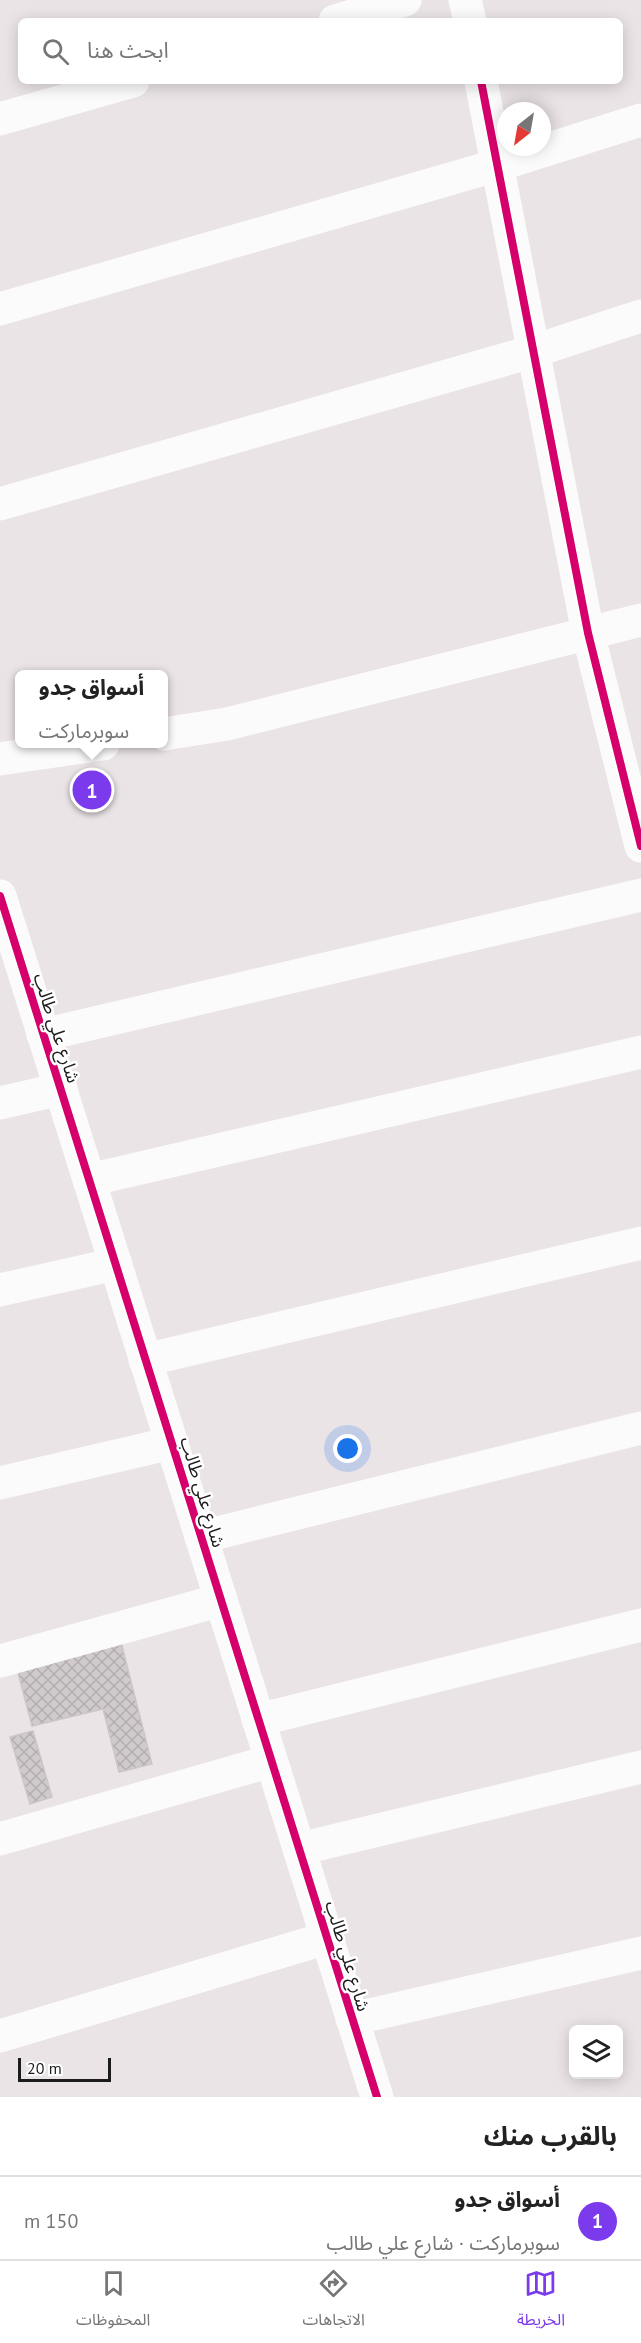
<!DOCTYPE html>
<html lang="ar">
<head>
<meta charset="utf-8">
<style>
	:root { --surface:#fff; --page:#f2f2f2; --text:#222; --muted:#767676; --line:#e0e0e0; --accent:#7c3aed }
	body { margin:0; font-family:"PT Sans","Noto Sans Arabic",sans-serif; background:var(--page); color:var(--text); direction:rtl }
	.controls { position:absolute; right:18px; bottom:18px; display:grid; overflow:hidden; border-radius:9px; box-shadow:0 3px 15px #0003 }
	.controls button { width:54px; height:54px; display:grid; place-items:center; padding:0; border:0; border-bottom:2px solid var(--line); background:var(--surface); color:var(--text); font:30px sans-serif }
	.compass { position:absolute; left:497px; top:102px; width:54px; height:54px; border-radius:50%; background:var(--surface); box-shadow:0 3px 15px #0003; rotate:211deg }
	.scale { position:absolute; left:18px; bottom:15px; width:93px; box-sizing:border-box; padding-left:6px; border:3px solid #1c1c1c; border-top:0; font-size:16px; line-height:21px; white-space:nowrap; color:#1c1c1c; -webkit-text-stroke:4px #fff; paint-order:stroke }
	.you { position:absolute; left:348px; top:1449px; width:21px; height:21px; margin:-15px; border:4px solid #fff; border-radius:50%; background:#1a73e8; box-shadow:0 0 0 9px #1a73e833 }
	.badge { display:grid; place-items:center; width:39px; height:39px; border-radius:50%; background:var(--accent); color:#fff; font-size:20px; font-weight:700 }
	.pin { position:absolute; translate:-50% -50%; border:3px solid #fff; box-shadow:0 2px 6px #0006 }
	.popup { position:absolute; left:15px; top:670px; width:153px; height:78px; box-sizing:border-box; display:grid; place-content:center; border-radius:9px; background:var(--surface); filter:drop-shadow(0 2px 4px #0005); font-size:20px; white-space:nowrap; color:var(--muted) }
	.popup b { font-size:22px; color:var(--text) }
	.popup::after { content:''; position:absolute; left:50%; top:100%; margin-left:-12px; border:12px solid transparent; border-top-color:var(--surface) }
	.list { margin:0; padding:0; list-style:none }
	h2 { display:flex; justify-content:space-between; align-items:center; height:78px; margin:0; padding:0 24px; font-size:26px }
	h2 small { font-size:20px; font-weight:400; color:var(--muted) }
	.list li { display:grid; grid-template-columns:39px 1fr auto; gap:18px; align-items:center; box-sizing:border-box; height:84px; padding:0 24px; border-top:2px solid var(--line) }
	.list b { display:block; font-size:22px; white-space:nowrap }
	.list p { margin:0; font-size:20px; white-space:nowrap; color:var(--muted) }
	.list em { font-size:20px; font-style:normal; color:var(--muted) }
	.icon { flex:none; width:33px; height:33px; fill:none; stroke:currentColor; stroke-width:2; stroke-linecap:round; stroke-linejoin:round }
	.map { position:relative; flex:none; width:641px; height:2097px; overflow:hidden; direction:ltr }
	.search { position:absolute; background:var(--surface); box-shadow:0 3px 15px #0003; left:18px; right:18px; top:18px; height:66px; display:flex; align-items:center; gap:15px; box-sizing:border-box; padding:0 21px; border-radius:9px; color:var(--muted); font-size:22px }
	.sheet { height:162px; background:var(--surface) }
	nav { display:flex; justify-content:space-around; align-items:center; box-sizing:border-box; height:84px; border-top:2px solid var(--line); background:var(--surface); font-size:16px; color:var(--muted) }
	nav a { display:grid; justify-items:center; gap:3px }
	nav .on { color:var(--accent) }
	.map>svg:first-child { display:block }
</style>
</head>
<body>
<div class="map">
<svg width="641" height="2097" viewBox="0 0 641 2097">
	<defs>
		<pattern id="building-cross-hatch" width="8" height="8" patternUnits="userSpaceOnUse" patternTransform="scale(1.5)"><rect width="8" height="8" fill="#d0cacd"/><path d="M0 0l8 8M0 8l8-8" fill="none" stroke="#b2adaf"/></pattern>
	</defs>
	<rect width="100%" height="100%" fill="#ebe4e7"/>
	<g fill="url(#building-cross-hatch)" stroke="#cec5ca" stroke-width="1.5">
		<polygon points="121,1642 152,1764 119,1772 103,1709 32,1726 17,1669"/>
		<polygon points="33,1731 52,1797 30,1804 10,1737"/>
	</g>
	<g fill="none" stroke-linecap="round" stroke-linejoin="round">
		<g stroke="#fcfbfb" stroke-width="33">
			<polyline points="465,0 470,21"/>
			<polyline points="335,21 405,0"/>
			<polyline points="481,81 588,633 641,846"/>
			<polyline points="0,119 133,81"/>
			<polyline points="0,309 498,165 641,120"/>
			<polyline points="0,504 531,352 641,316"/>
			<polyline points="164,734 227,724 641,620"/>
			<polyline points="0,759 103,744"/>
			<polyline points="0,896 377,2097"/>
			<polyline points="43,1035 641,895"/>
			<polyline points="0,1103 61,1089"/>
			<polyline points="89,1180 641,1052"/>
			<polyline points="0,1290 116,1264"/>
			<polyline points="145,1360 641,1243"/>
			<polyline points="0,1483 172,1443"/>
			<polyline points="201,1537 641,1428"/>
			<polyline points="0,1661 221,1600"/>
			<polyline points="258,1720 641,1625"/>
			<polyline points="0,1839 271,1761"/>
			<polyline points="299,1849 641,1767"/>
			<polyline points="352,2019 641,1953"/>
			<polyline points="0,2036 327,1938"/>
		</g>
		<g stroke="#fff" stroke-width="11">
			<g id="cycleway">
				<polyline points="481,81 588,633 641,846"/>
				<polyline points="0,896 377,2097"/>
			</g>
		</g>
		<use href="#cycleway" stroke="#d6006c" stroke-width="8"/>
	</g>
	<g text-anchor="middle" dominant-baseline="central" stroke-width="5" stroke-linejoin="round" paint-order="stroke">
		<g font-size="18" fill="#1c1c1c" stroke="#fff">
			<text transform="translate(57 1028) rotate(72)">شارع علي طالب</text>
			<text transform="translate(203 1492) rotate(73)">شارع علي طالب</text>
			<text transform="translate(348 1956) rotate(73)">شارع علي طالب</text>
		</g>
	</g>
</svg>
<div class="controls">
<button><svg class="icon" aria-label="layers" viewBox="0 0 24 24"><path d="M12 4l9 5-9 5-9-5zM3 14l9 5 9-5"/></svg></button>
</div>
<svg class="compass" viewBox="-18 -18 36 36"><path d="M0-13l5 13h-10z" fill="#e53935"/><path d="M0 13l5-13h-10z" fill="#767676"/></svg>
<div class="scale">20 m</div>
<div class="you"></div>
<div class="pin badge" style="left:92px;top:790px">1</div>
<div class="popup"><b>أسواق جدو</b>سوبرماركت</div>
<div class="search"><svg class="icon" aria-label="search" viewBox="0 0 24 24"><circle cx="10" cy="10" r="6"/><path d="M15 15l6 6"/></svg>ابحث هنا</div>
</div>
<section class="sheet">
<h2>بالقرب منك<small></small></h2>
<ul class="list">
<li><span class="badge">1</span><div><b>أسواق جدو</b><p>سوبرماركت · شارع علي طالب</p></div><em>150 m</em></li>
</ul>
</section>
<nav>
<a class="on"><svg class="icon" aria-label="map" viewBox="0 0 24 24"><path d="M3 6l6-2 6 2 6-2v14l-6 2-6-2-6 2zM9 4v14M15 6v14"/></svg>الخريطة</a>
<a><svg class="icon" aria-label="directions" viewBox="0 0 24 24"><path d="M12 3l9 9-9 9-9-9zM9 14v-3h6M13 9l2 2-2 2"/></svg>الاتجاهات</a>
<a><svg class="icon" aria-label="saved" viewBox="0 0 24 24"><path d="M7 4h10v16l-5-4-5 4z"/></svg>المحفوظات</a>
</nav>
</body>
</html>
